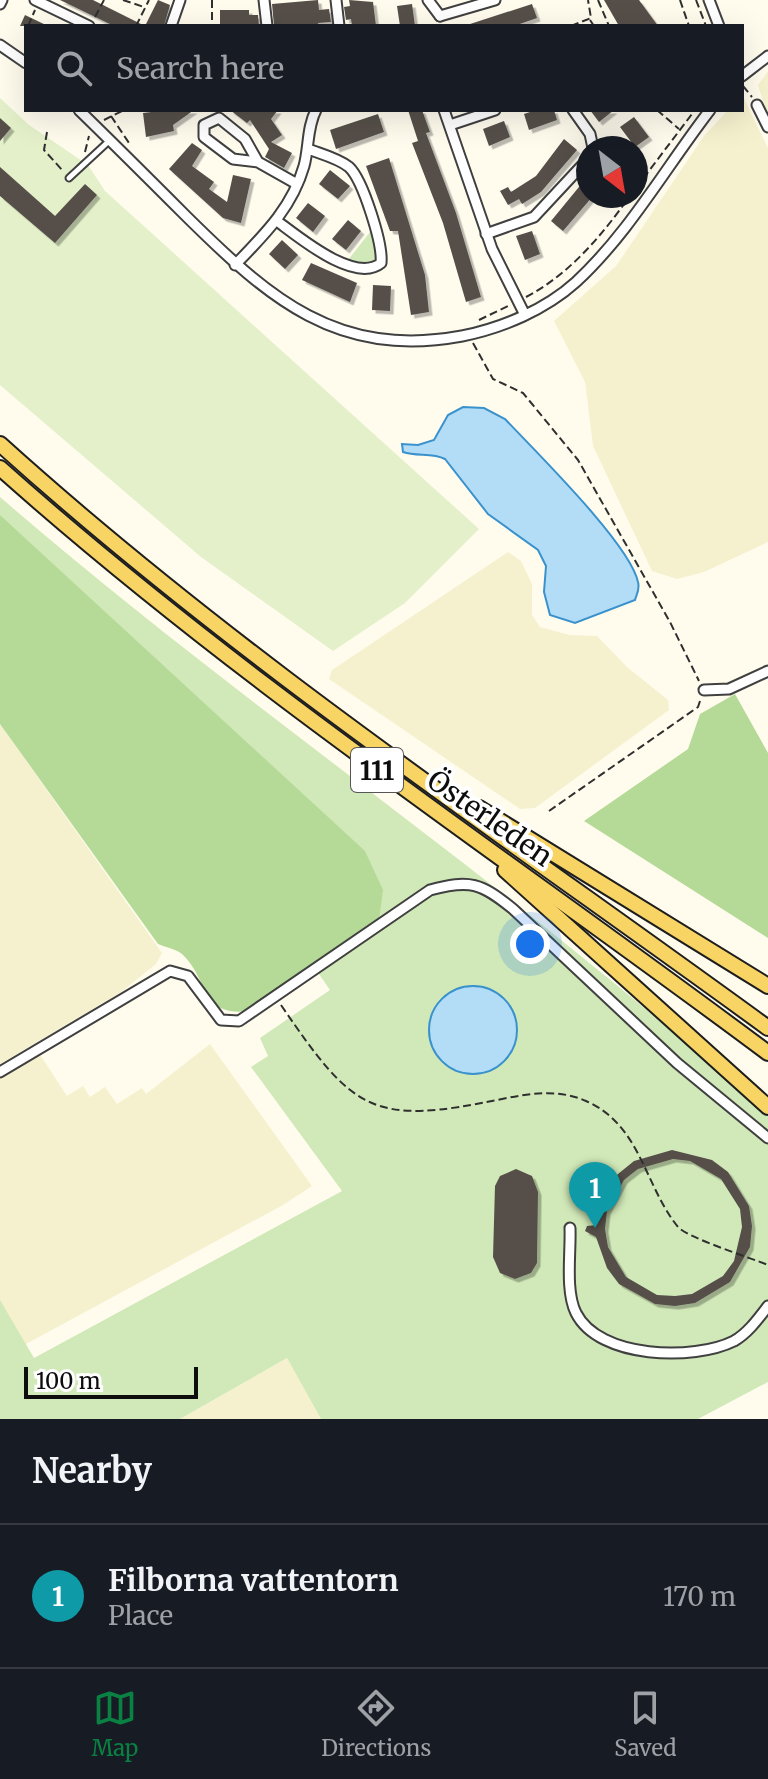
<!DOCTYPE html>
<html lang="en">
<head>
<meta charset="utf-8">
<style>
	:root { --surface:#171b24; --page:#20242c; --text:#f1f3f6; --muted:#9ea1a6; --line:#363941; --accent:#0b8043 }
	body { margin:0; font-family:Merriweather,serif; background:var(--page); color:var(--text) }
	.compass { position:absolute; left:576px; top:136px; width:72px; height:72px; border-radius:50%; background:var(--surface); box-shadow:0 8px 32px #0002; rotate:149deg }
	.scale { position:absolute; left:24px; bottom:20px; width:174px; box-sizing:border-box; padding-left:8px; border:4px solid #0d0d0d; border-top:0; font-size:22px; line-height:28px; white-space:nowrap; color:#0d0d0d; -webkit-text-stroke:6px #fff; paint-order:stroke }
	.you { position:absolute; left:530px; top:944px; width:28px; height:28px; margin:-20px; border:6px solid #fff; border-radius:50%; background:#1a73e8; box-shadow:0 0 0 12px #1a73e833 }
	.badge { display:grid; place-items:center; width:52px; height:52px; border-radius:50%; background:var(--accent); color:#fff; font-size:26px; font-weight:700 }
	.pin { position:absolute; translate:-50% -66px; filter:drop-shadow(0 2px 4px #0008) }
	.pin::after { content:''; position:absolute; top:42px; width:28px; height:24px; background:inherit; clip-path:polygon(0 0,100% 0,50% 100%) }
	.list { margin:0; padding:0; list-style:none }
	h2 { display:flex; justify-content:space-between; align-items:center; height:104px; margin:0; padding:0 32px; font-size:34px }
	h2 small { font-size:26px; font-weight:400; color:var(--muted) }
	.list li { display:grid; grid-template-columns:52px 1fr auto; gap:24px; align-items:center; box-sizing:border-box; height:144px; padding:0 32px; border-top:2px solid var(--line) }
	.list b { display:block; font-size:30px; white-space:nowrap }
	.list p { margin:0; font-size:26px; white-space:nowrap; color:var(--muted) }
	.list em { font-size:26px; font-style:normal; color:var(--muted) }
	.icon { flex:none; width:44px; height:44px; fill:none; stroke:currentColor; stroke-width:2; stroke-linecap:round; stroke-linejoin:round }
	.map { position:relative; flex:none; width:768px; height:1419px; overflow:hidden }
	.search { position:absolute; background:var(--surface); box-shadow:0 8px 32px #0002; left:24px; right:24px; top:24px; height:88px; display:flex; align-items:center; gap:20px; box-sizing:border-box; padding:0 28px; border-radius:0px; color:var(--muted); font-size:30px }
	.sheet { height:248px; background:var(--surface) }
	nav { display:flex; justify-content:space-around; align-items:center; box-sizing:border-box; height:112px; border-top:2px solid var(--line); background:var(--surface); font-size:22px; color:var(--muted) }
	nav a { display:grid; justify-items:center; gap:4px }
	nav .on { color:var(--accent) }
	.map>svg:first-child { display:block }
</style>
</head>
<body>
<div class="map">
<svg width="768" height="1419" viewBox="0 0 768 1419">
	<defs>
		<filter id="shadow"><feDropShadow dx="3.5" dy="3.5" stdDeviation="0" flood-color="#0004"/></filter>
	</defs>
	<rect width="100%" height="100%" fill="#fffcee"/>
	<g fill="#f5f1ce">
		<polygon points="768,71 768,117 758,85"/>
		<polygon points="743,96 768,148 768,542 704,572 677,579 652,571 593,446 585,382 554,321 616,266 704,136 728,110 742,110"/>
		<polygon points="508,552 521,561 532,584 532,615 540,627 570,635 597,636 627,667 668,700 669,710 535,808 520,809 329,679 332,670"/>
		<polygon points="0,724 162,953 156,964 121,992 0,1064"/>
		<polygon points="210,1044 312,1186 283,1205 0,1358 0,1076 39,1053 67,1096 83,1086 90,1097 105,1087 117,1104 142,1088 146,1094"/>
		<polygon points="287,1358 321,1419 180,1419"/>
	</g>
	<g fill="#d1e9b8">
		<polygon points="370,232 377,250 374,261 364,266 348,260"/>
		<path d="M0,497C248,712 525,893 768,1116V1382L698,1419H321L287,1358L180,1419H0V1300L34,1358L342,1191L251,1067L268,1056L260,1038L330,990L0,515Z"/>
	</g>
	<g fill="#b5da97">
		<path d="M0,515L365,851L383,890L379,920L248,1011C200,1017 209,979 182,954C176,949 165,947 158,944L0,724Z"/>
		<polygon points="735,694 768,753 768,938 584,821 688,749 700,714"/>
	</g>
	<polygon fill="#e3f0c9" points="0,98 29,125 88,165 105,191 479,529 405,603 333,651 201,557 0,385"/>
	<g fill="#b3ddf6" stroke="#3a92cd" stroke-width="2">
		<path d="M463,407L484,408L505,419C535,451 630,544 638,582C640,589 637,593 635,600L575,623L550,615L544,592L546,566L538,550L488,514L445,459C432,452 417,457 403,452L402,444L418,445L434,440L448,415Z"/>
		<circle cx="473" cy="1030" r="44"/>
	</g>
	<g fill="#564f4a" fill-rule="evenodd" filter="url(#shadow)">
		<polygon points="60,0 93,0 145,26 114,26"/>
		<polygon points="158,0 170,5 164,26 145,26"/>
		<polygon points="318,0 319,10 329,9 331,22 318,23 319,26 274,26 272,4"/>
		<polygon points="349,0 373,2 376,26 352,26 351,19 346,20 344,7 350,6"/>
		<polygon points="604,0 639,0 658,26 619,26"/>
		<polygon points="412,4 415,26 400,26 397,6"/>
		<polygon points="532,4 537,18 514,26 464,26"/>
		<polygon points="220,10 249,10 249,15 258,15 259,26 220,26"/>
		<polygon points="25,15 48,26 20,26"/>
		<polygon points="168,110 194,110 173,125 174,131 146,137 143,113"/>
		<polygon points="230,110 278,110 271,119 282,135 271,142 292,153 284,168 265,157 269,149 250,120 247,123"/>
		<polygon points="408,110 422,110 430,132 426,133 456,213 481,297 466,302 443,223 412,143 418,141"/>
		<polygon points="536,110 554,110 557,120 529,130 524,114"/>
		<polygon points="590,110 614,110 599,122"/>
		<polygon points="378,114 384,132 336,149 330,130"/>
		<polygon points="634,117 649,137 635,147 620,127"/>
		<polygon points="0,118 11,128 0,141"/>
		<polygon points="504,121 510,137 489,146 483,129"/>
		<polygon points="564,139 577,150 558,172 541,192 522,204 519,199 508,205 500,191 508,187 511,192 536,176"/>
		<polygon points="192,143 202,150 192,166 214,182 209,189 227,202 233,175 251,179 241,223 223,218 169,169"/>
		<polygon points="389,158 425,275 429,312 411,315 398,231 390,231 366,166"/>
		<polygon points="0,167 55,216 85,184 97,195 55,243 0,196"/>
		<polygon points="330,170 350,186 338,199 319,184"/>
		<polygon points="588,176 588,196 593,196 563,231 551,221"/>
		<polygon points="308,203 325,216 313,232 296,218"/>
		<polygon points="348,220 361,231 346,250 332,239"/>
		<polygon points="532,231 540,254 525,260 516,236"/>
		<polygon points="282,240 298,255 285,269 269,254"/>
		<polygon points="311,263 357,283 350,302 302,280"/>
		<polygon points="373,285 391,286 390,311 372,310"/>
		<path d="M672,1150L712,1160L728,1172L749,1206L752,1226L750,1247L730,1282L695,1303L675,1306L655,1304L619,1284L607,1268L596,1237L585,1231L587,1226L596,1225L605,1190L618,1174L634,1161ZM673,1159L690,1161L721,1179L740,1209L742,1227L734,1261L723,1276L692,1294L675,1296L657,1295L626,1277L608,1247L605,1229L607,1211L624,1180L638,1169Z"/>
		<polygon points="516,1169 532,1176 538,1192 537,1263 531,1273 515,1279 500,1273 493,1257 495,1186 500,1176"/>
	</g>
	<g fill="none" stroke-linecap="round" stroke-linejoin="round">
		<g stroke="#404040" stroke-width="9">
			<polyline id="service" points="69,178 109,141"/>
		</g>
		<g stroke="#404040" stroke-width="13">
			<g id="minor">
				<polyline points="35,0 89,26"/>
				<polyline points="264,0 267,26"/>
				<polyline points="336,0 339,26"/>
				<polyline points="428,0 440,16"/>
				<polyline points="709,0 719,26"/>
				<polyline points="0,4 2,0"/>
				<polyline points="440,16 495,0"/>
				<polyline points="171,26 180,0"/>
				<polyline points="0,45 26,63"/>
				<polyline points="742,76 768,56"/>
				<polyline points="757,105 768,127"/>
				<path d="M79,110C115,145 151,181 187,217C269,298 337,359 462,336C502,328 545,310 576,282C629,233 666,167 710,110"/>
				<polyline points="444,110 492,249 525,315"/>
				<polyline points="573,110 590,134 593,148"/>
				<polyline points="450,125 495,110"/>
				<polyline points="258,162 233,159 204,137 204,125 219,118 245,139 258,162 297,184"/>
				<path d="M277,221C300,238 355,284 381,263C383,244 363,180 349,167C338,158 321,154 308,149"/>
				<polyline points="486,234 534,217 588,159"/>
				<path d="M235,265C264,235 292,208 304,166C309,148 307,127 316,110"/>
				<polyline points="704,690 729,689 768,671"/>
				<path d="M0,1072L170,971L188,976L221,1020L239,1021L430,890C470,879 481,883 513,909L677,1063L768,1138"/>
				<path d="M570,1228C571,1253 565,1291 576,1313C599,1359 694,1361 734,1341C748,1333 758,1319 768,1306"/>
			</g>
		</g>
		<g stroke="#1e1e1e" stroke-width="18">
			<g id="primary">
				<path d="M0,444C239,660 509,839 768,1028"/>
				<path d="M0,468C241,683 510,860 768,1053"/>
				<polyline points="479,808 768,986"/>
				<polyline points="505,870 768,1107"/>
			</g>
		</g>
		<g stroke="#2f2f2f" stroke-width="2" stroke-dasharray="8 4" stroke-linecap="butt">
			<polyline points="123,0 144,7"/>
			<polyline points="212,0 212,26"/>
			<polyline points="598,0 609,26"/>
			<polyline points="680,0 689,26"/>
			<polyline points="696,0 706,26"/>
			<polyline points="95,17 104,0"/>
			<polyline points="590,20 594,26"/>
			<polyline points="28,26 35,10"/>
			<polyline points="136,26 149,0"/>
			<polyline points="571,26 591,18 588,0"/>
			<polyline points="743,86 752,97"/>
			<polyline points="657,110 679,129"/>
			<polyline points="111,116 131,146"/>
			<polyline points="104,120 124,110"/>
			<polyline points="47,132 44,150 63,171"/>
			<polyline points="85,152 89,136"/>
			<polyline points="636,188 695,110"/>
			<path d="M526,297C570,274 602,235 630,196"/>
			<polyline points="479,320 510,305"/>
			<polyline points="473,343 493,379 523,393 578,460 670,622 699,681"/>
			<polyline points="549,811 698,707 701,698"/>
			<path d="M281,1005C354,1112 372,1126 502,1099C531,1093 559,1089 586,1101C641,1125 644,1185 678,1227C688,1238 751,1258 768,1265"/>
		</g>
		<use href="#service" stroke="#fff" stroke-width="5"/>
		<use href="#minor" stroke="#fff" stroke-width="9"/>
		<use href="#primary" stroke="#f8d465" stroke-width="14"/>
	</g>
	<g text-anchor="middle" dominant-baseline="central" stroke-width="8" stroke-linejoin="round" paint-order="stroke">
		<rect fill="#fff" stroke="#565656" stroke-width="2" x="351" y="748" width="52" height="44" rx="6"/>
		<g font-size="26" font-weight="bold" fill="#0d0d0d">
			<text x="377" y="770">111</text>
		</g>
		<g font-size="28" fill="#0d0d0d" stroke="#fff">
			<text transform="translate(490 818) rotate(35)">Österleden</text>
		</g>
	</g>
</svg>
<svg class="compass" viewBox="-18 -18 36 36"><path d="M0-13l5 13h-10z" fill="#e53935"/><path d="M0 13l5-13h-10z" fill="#9ea1a6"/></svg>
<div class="scale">100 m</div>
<div class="you"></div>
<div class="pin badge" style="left:595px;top:1228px;background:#0f9aa8">1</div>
<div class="search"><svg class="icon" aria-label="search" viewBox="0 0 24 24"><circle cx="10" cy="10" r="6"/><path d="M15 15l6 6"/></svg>Search here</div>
</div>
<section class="sheet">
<h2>Nearby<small></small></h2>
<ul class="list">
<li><span class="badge" style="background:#0f9aa8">1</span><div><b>Filborna vattentorn</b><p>Place</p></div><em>170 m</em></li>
</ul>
</section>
<nav>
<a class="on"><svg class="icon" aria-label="map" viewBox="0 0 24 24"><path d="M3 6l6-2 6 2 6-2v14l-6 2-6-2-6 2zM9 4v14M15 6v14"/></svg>Map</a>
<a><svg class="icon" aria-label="directions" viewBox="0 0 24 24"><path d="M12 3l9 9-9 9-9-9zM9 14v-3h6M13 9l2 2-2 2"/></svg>Directions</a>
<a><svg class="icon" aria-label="saved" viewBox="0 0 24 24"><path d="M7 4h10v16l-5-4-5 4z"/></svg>Saved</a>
</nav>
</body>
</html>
